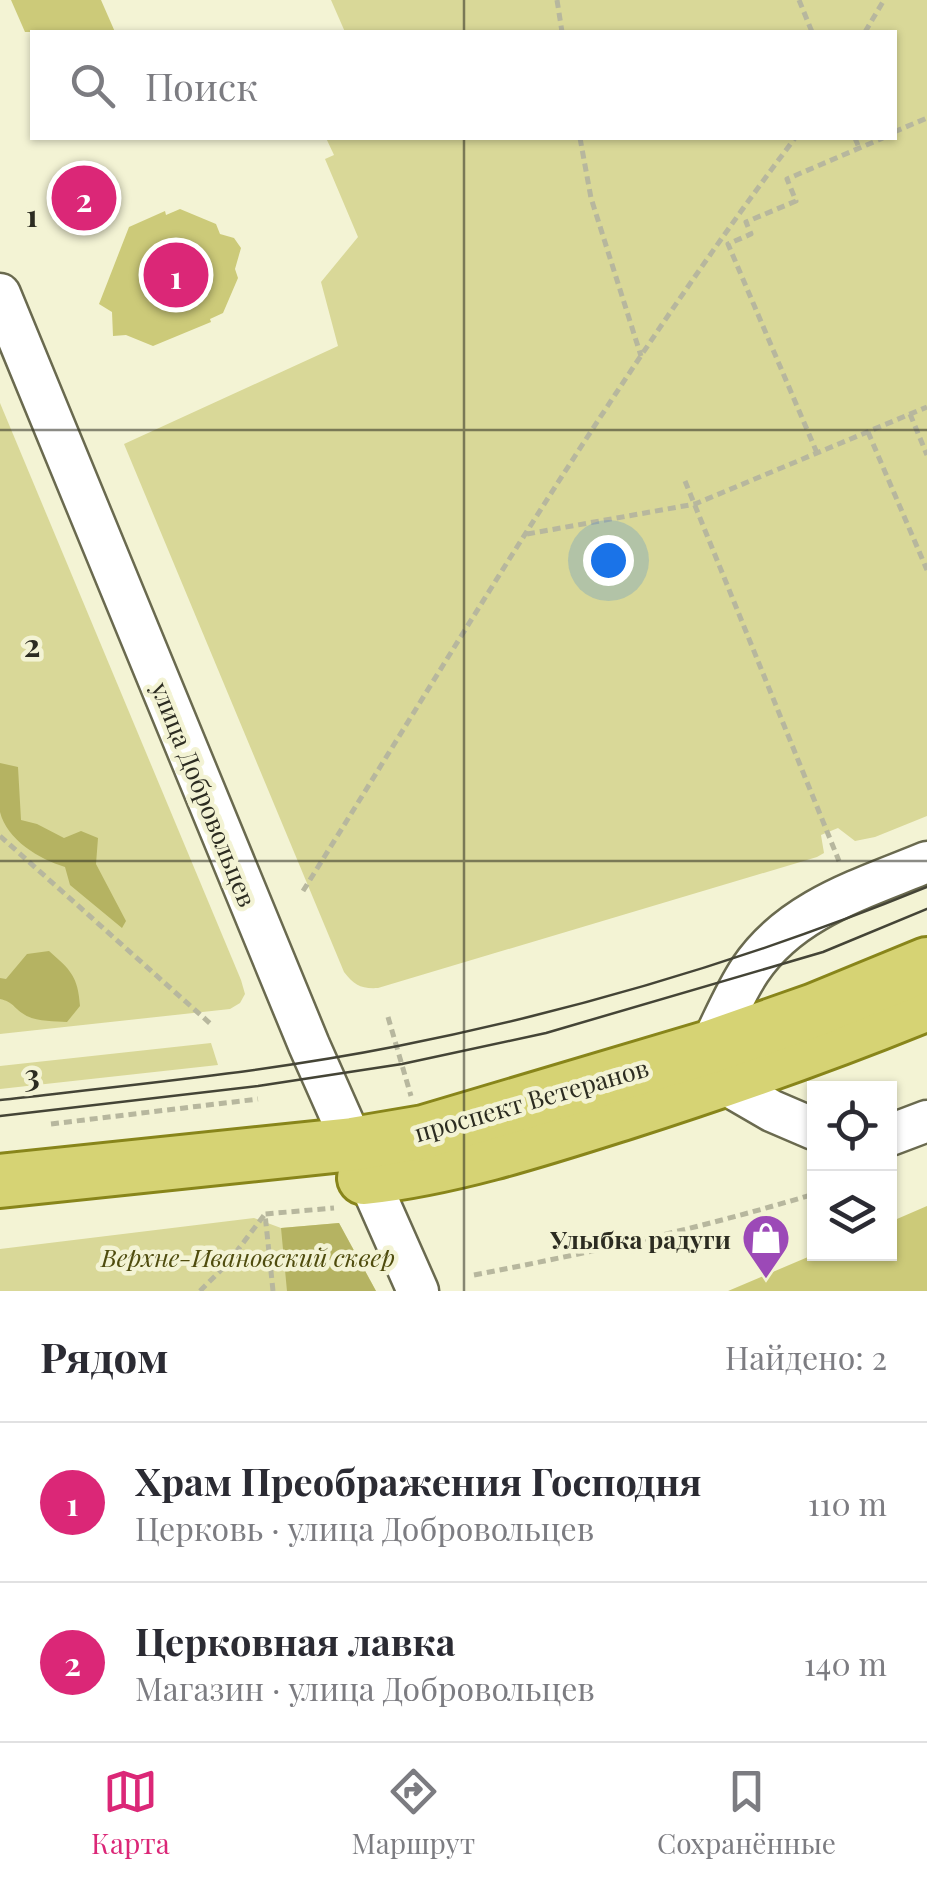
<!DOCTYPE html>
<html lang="ru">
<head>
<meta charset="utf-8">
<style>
	:root { --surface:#fff; --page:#f2f2f3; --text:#2b2b33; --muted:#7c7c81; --line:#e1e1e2; --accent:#db2777 }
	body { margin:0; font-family:"Playfair Display",serif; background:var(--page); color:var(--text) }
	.controls { position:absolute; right:30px; bottom:30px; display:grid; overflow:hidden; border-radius:0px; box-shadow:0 2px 8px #0004 }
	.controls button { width:90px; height:90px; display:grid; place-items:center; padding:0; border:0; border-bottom:2px solid var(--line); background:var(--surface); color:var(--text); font:50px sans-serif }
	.you { position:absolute; left:608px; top:560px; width:35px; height:35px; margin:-25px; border:8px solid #fff; border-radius:50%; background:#1a73e8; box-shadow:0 0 0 15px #1a73e833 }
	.badge { display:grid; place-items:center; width:65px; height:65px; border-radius:50%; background:var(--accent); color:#fff; font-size:32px; font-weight:700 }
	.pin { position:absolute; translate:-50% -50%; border:5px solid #fff; box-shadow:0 2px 10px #0006 }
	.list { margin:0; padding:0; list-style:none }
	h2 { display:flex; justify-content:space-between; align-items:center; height:130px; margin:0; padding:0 40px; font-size:42px }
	h2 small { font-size:32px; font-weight:400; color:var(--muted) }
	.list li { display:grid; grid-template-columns:65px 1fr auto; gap:30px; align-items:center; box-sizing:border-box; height:160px; padding:0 40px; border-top:2px solid var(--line) }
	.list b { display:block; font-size:38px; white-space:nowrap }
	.list p { margin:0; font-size:32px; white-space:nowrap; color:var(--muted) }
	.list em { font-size:32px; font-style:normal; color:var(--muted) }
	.icon { flex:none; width:55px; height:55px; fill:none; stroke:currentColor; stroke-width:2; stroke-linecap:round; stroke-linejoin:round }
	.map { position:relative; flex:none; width:927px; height:1291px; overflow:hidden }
	.search { position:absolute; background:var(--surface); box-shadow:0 2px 8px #0004; left:30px; right:30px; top:30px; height:110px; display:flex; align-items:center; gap:25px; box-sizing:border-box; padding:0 35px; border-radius:0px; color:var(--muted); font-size:38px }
	.sheet { height:450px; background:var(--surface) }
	nav { display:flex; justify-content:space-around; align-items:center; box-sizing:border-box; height:140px; border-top:2px solid var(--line); background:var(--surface); font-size:28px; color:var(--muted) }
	nav a { display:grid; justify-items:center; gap:5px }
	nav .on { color:var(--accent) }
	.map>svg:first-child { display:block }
</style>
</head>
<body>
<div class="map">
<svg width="927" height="1291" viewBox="0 0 927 1291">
	<rect width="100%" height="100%" fill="#f3f3d4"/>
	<g fill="#d9d898">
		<path d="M331,0H927V816L875,837L855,841L838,828L821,835L824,853L817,857L378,988C361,989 354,985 344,972L124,444L338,346L321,282L358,237L325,159L334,155L326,138H894V32H345Z"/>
		<polygon points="0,403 241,980 245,994 240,1003 230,1009 0,1034"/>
		<polygon points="211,1043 218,1065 0,1089 0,1066"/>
		<polygon points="254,1218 281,1228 339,1223 376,1291 0,1291 0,1249"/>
	</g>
	<g fill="#b5b362">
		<path d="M0,763L18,767L21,820L37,824L64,838L81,831L98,838L96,864L126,921L122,928L70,885L65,867C39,859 7,840 0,812C0,798 0,778 0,763Z"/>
		<path d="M49,951C71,970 78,977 80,1006L67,1022C53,1021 34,1022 22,1013C12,1006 13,1002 0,999V978L6,979L27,954Z"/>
		<polygon points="339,1223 376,1291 287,1291 281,1228"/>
	</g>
	<g fill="#ccca79">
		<polygon points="11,0 101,0 115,32 25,32"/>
		<polygon points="96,175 107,201 69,216 58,190"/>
		<polygon points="180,209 216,224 220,234 234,238 241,248 235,269 238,278 223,313 210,319 211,322 153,346 126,335 113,336 112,312 99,304 129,227 165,211 166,215"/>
		<polygon points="927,1206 927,1291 728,1291 815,1254 890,1254 890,1222"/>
	</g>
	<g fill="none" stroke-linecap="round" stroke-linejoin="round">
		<g stroke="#6a6a4f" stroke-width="45">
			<g id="minor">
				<polyline points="0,294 309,1045 418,1291"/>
				<path d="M710,1047C723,1022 734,994 750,970C791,909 862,889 927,862"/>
				<polyline points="722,1082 772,1111 814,1129"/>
				<polyline points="890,1135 927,1121"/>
			</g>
		</g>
		<g stroke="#88851a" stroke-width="58">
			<g id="major">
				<path d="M364,1178C453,1168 539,1140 624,1113C727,1080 827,1045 927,1004"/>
				<polyline points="0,1181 353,1144 424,1132 710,1047 815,1010 927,964"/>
			</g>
		</g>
		<g stroke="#b7b79e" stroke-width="5" stroke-dasharray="8 5" stroke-linecap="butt">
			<polyline points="557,0 562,32"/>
			<polyline points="799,0 812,32"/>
			<polyline points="865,32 884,0"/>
			<polyline points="894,132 927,118"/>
			<polyline points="580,138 591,198 641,356"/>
			<polyline points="855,138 859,148"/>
			<polyline points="910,414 927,455"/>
			<polyline points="868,432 927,570"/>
			<polyline points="817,453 728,244 751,234 746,222 796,201 787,179 883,138"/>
			<polyline points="685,481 839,861"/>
			<polyline points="527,534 695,504 927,407"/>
			<polyline points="0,836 213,1026"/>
			<path d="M303,891C462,637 615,377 795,138"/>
			<polyline points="388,1017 411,1096"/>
			<polyline points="51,1124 258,1099"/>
			<path d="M474,1275C589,1253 702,1228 814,1194"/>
			<polyline points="200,1291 227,1264 265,1214"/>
			<polyline points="273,1291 265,1214 334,1208"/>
		</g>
		<use href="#minor" stroke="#fff" stroke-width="40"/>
		<use href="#major" stroke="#d6d374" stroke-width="52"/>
		<g stroke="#444436" stroke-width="2.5">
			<path d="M0,1100C133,1085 267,1072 398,1046C580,1010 756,957 927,887"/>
			<polyline points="0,1116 258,1086 402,1064 546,1033 823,952 927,909"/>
		</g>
	</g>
	<path fill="none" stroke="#2c2c21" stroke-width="2.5" stroke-opacity="0.55" d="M464,0V32M464,138V1291M0,430H927M0,861H927"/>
	<defs>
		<g id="shop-pin" transform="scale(2.5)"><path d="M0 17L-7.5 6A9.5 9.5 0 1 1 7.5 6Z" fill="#9c49b7" stroke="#f3f3d4"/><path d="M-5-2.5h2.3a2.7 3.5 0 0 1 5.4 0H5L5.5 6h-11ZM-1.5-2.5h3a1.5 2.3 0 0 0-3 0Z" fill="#fff"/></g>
	</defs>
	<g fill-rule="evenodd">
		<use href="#shop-pin" x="766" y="1238"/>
	</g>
	<g text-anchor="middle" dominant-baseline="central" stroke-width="9" stroke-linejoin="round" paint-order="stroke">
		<g font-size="25" fill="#2c2c21" stroke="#f3f3d4">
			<text transform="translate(205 794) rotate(68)">улица Добровольцев</text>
			<text transform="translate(531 1099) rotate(-16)">проспект Ветеранов</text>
		</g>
		<g font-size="25" font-weight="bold" fill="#2c2c21" stroke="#f3f3d4" text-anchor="end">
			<text x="731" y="1238">Улыбка радуги</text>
		</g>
		<g font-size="25" font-style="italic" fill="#4f4c0e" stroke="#f3f3d4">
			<text x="248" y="1256">Верхне-Ивановский сквер</text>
		</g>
	</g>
	<g font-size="32" text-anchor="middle" font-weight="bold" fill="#2c2c21" stroke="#f3f3d4" stroke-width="9" stroke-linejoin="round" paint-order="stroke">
		<text x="32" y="227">1</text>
		<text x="32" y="657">2</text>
		<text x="32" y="1087">3</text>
	</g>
</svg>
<div class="controls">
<button><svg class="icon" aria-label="locate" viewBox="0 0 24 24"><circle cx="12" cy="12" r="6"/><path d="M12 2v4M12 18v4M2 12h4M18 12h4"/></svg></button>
<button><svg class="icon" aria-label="layers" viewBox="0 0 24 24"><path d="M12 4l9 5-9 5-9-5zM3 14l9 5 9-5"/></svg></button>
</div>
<div class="you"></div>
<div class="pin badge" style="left:176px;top:275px">1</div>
<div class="pin badge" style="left:84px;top:198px">2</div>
<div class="search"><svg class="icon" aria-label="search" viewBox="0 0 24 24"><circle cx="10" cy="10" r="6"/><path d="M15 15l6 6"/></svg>Поиск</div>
</div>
<section class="sheet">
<h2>Рядом<small>Найдено: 2</small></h2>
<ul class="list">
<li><span class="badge">1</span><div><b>Храм Преображения Господня</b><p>Церковь · улица Добровольцев</p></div><em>110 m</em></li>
<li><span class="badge">2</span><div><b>Церковная лавка</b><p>Магазин · улица Добровольцев</p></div><em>140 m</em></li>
</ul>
</section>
<nav>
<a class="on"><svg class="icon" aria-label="map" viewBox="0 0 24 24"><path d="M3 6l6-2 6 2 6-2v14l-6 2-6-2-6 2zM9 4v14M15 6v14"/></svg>Карта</a>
<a><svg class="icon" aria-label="directions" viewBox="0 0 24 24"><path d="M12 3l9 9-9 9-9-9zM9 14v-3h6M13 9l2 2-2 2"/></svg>Маршрут</a>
<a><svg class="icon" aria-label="saved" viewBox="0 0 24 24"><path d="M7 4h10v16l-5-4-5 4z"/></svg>Сохранённые</a>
</nav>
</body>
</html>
